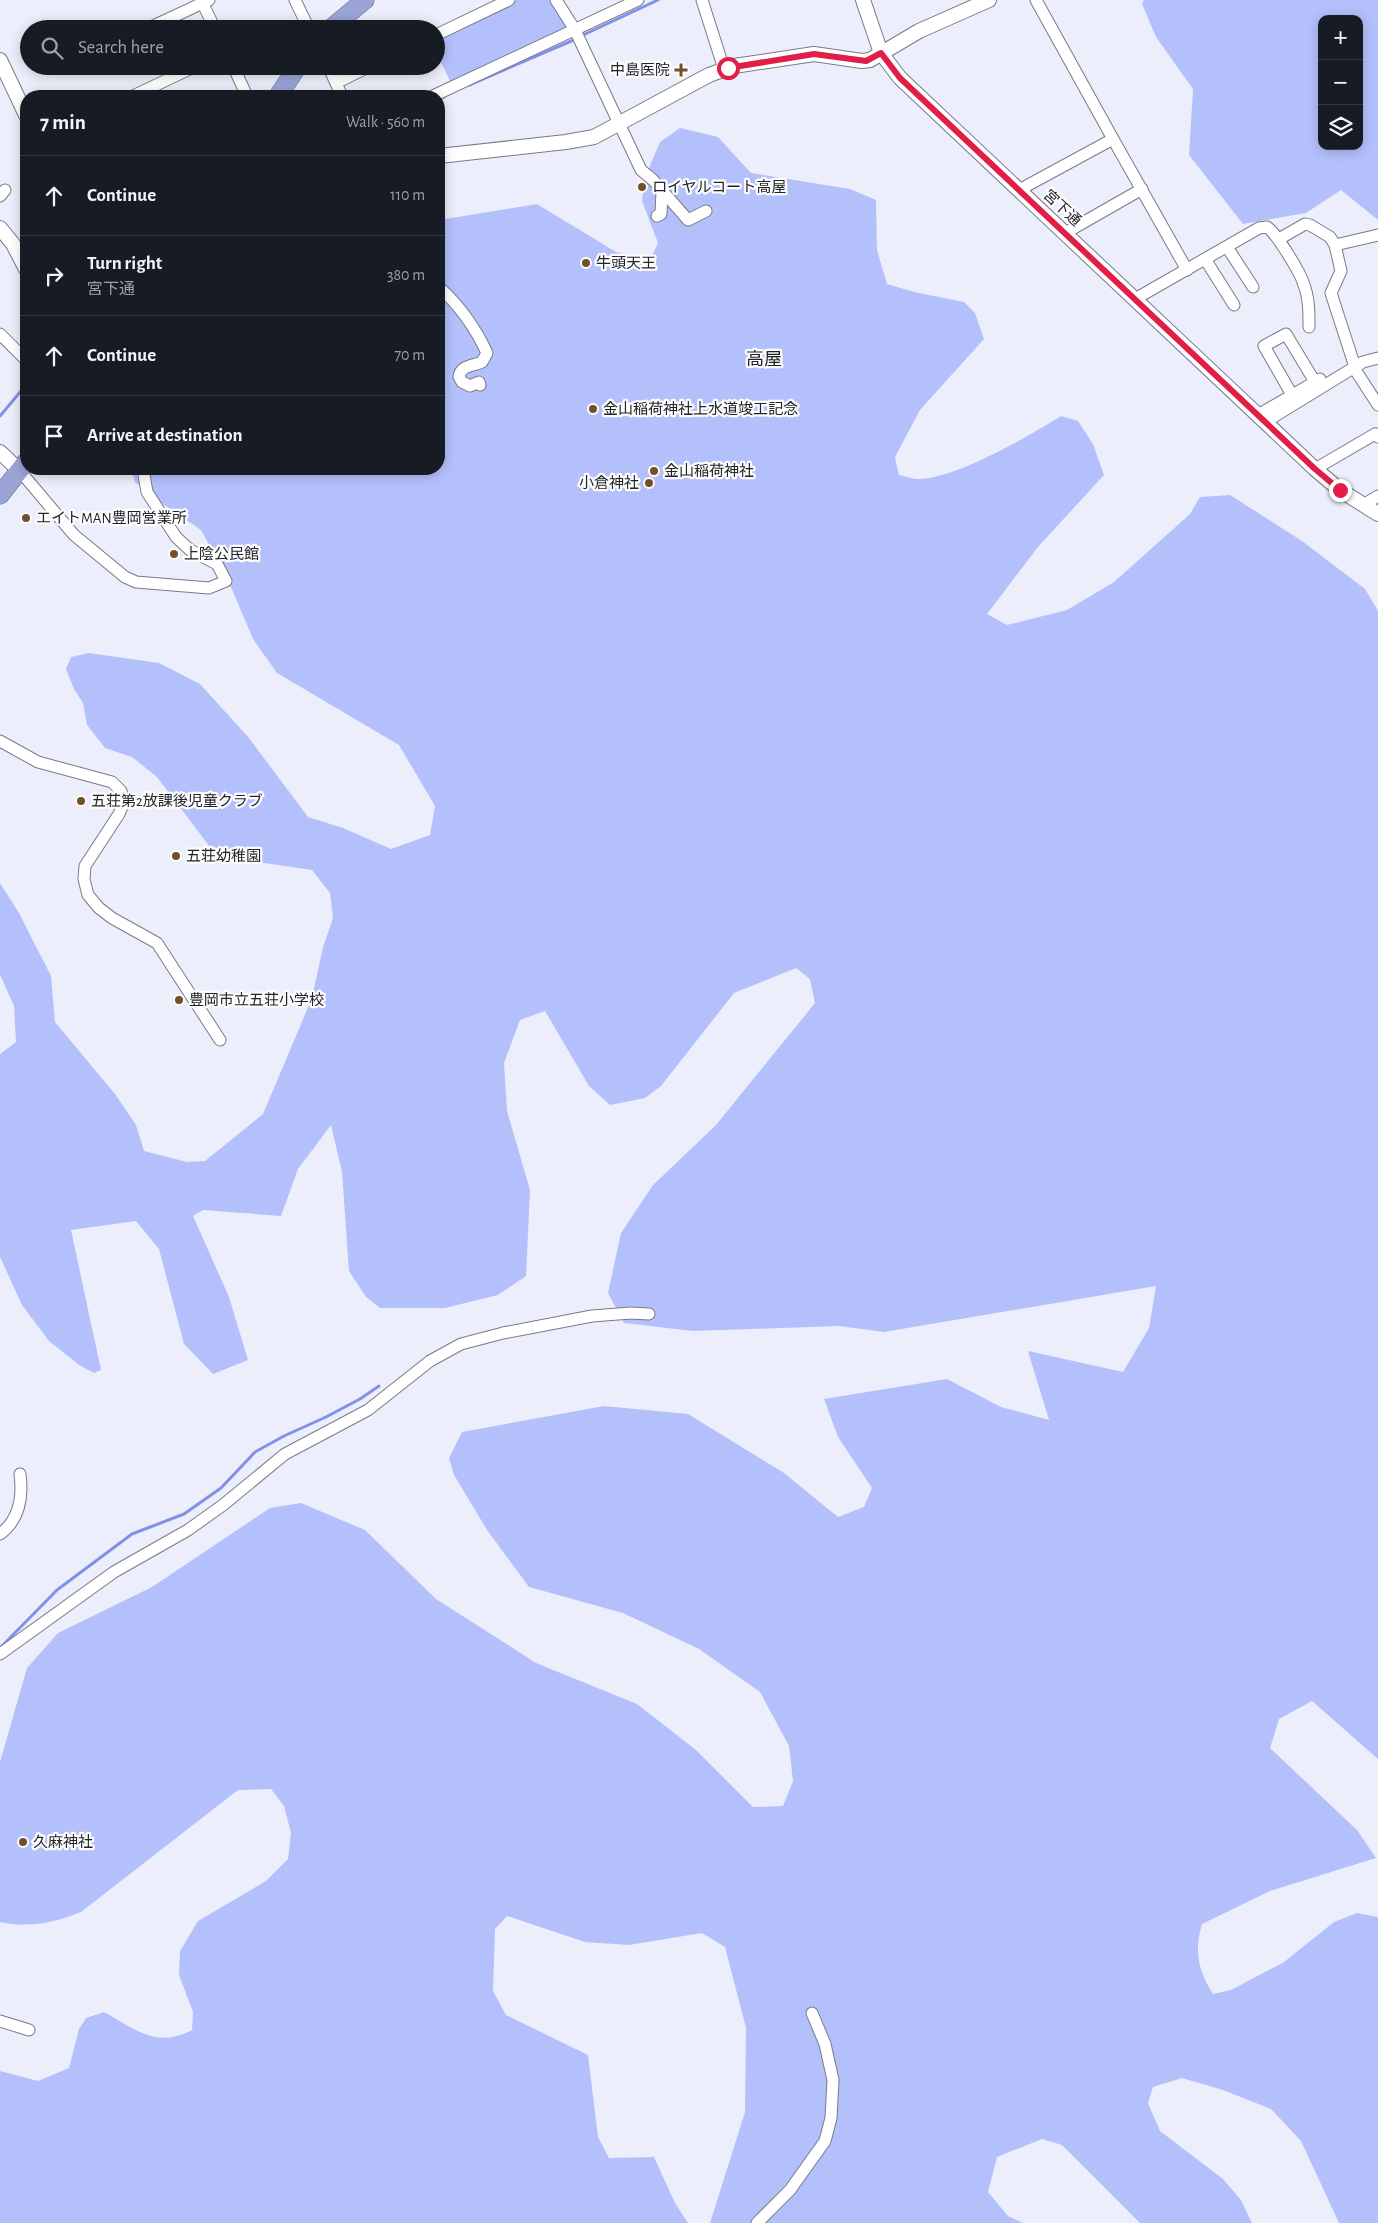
<!DOCTYPE html>
<html lang="en">
<head>
<meta charset="utf-8">
<style>
	:root { --surface:#171b24; --page:#242831; --text:#f1f3f6; --muted:#9ea1a6; --line:#363941 }
	body { margin:0; font-family:"Alegreya Sans","Noto Sans JP",sans-serif; background:var(--page); color:var(--text) }
	.controls { position:absolute; right:15px; top:15px; display:grid; overflow:hidden; border-radius:10px; box-shadow:0 2px 12px #0003 }
	.controls button { width:45px; height:45px; display:grid; place-items:center; padding:0; border:0; border-bottom:1px solid var(--line); background:var(--surface); color:var(--text); font:25px sans-serif }
	.stop { position:absolute; width:15px; height:15px; margin:-11px; border:4px solid #e11d48; border-radius:50%; background:#fff }
	.stop.end { background:#e11d48; border-color:#fff; box-shadow:0 1px 5px #0008 }
	.list { margin:0; padding:0; list-style:none }
	h2 { display:flex; justify-content:space-between; align-items:center; height:65px; margin:0; padding:0 20px; font-size:21px }
	h2 small { font-size:16px; font-weight:400; color:var(--muted) }
	.list li { display:grid; grid-template-columns:32px 1fr auto; gap:15px; align-items:center; box-sizing:border-box; height:80px; padding:0 20px; border-top:1px solid var(--line) }
	.list b { display:block; font-size:19px; white-space:nowrap }
	.list p { margin:0; font-size:16px; white-space:nowrap; color:var(--muted) }
	.list em { font-size:16px; font-style:normal; color:var(--muted) }
	.icon { flex:none; width:28px; height:28px; fill:none; stroke:currentColor; stroke-width:2; stroke-linecap:round; stroke-linejoin:round }
	.map { position:relative; flex:none; width:1378px; height:2223px; overflow:hidden }
	.search { position:absolute; background:var(--surface); box-shadow:0 2px 12px #0003; left:20px; top:20px; width:425px; height:55px; display:flex; align-items:center; gap:12px; box-sizing:border-box; padding:0 18px; border-radius:28px; color:var(--muted); font-size:19px }
	.panel { position:absolute; background:var(--surface); box-shadow:0 2px 12px #0003; left:20px; top:90px; width:425px; height:385px; border-radius:20px }
	.map>svg:first-child { display:block }
</style>
</head>
<body>
<div class="map">
<svg width="1378" height="2223" viewBox="0 0 1378 2223">
	<rect width="100%" height="100%" fill="#eceffb"/>
	<g fill="#b4c0fc" fill-rule="evenodd">
		<polygon points="517,0 552,0 568,24 566,30 451,83 436,52 436,38"/>
		<path d="M1144,0H1378V220L1341,190L1306,213L1243,224L1189,155L1193,89L1156,37L1142,4ZM1322,19H1359V146H1322Z"/>
		<path d="M680,128L718,137L751,173L850,189L876,200L877,250L887,284L914,292L964,302L975,313L984,339L920,410L895,457L899,475C905,476 912,479 918,479C955,479 1029,436 1061,416L1078,421L1093,444L1104,475L1038,547L987,614L1007,625L1067,610L1114,582L1190,514L1200,497L1230,495L1302,541L1365,589L1378,611V1759L1312,1701L1279,1719L1270,1748L1357,1830L1376,1858L1270,1891L1202,1924C1194,1951 1198,1970 1213,1994L1231,1990L1284,1962L1334,1922L1357,1913L1378,1917V2223H1339L1301,2141L1271,2109L1223,2090L1182,2078L1153,2087L1148,2103L1160,2131L1223,2179L1241,2200L1252,2223H1140L1062,2145L1042,2139L997,2157L988,2192L1008,2216L1023,2223H710L745,2112L746,2028L725,1947L702,1933L629,1945L585,1942L507,1916L495,1929L493,1991L506,2015L588,2055L598,2137L609,2158L654,2157L675,2203L688,2223H0V2071L38,2081L69,2068L79,2029L86,2018L104,2012C135,2029 156,2049 192,2030L193,2012L179,1975L180,1951L198,1921L266,1881L288,1859L291,1833L284,1806L271,1789L238,1790L81,1912C53,1923 29,1928 0,1922V1762L27,1668L58,1633L152,1587L270,1508L301,1503L365,1530L436,1599L536,1663L637,1704L696,1750L753,1807L783,1806L793,1781L789,1746L760,1692L699,1649L623,1613L529,1587L487,1530L454,1475L449,1458L462,1432L604,1406L688,1414L784,1473L838,1517L864,1507L872,1488L838,1437L824,1399L947,1379L1001,1407L1049,1420L1028,1351L1123,1372L1149,1328L1156,1286L884,1332L839,1326L693,1331L624,1323L608,1293L621,1233L653,1185L716,1125L815,1003L810,979L796,968L734,993L661,1086L645,1098L610,1105L589,1086L545,1011L520,1020L504,1063L507,1111L530,1190L526,1276L498,1295L445,1308H380L366,1297L349,1271L342,1172L331,1125L298,1169L281,1216L203,1210L193,1216L229,1297L248,1360L213,1374L184,1344L159,1249L136,1221L71,1230L101,1370L94,1373L79,1365L49,1341L22,1305L0,1257V1054L16,1042L14,1006L0,975V883L19,913L51,976L55,1022L115,1094L136,1125L144,1151L187,1162L205,1161L263,1114L312,998L323,947L333,918L330,893L312,870L230,858L213,851L157,777L132,757L105,748L87,725L83,703L74,689L66,669L71,657L89,653L159,663L200,684L249,738L308,817L343,828L391,849L430,835L435,806L399,745L277,673L253,639L228,580L201,530L154,498L135,482L131,469H439V220L537,204L616,252L650,260L658,243L642,201L644,180L660,142Z"/>
	</g>
	<g fill="none" stroke-linecap="round" stroke-linejoin="round">
		<g stroke="#8291e7" stroke-width="3">
			<polyline points="581,36 658,0"/>
			<polyline points="469,85 576,39"/>
			<polyline points="439,100 445,96"/>
			<polyline points="0,416 26,385"/>
			<polyline points="1,1647 57,1590 132,1534 184,1514 221,1488 255,1452 284,1436 326,1417 360,1399 379,1386"/>
		</g>
		<g stroke="#787b86" stroke-width="13">
			<g id="minor">
				<polyline points="201,0 215,29"/>
				<polyline points="295,0 309,29"/>
				<polyline points="556,0 575,30 641,170 653,180 688,220 706,211"/>
				<polyline points="702,0 724,69"/>
				<polyline points="1036,0 1113,139"/>
				<polyline points="147,29 209,0"/>
				<polyline points="436,35 509,0"/>
				<polyline points="233,66 247,96"/>
				<polyline points="328,66 342,96"/>
				<polyline points="336,83 370,66"/>
				<polyline points="133,96 196,66"/>
				<polyline points="433,96 638,0"/>
				<polyline points="1019,190 1113,139 1187,270"/>
				<polyline points="0,196 5,190"/>
				<polyline points="657,216 661,214 662,191"/>
				<polyline points="1065,233 1142,189"/>
				<polyline points="1279,239 1305,224 1310,225 1330,237 1335,245 1341,271 1331,293 1355,367"/>
				<polyline points="1335,245 1378,235"/>
				<polyline points="1227,247 1253,287"/>
				<polyline points="1205,259 1234,305"/>
				<path d="M439,287C460,306 475,327 487,353L482,362C474,366 460,365 459,377L462,382L470,386L479,382L480,385"/>
				<path d="M1135,299L1259,228L1267,227C1276,233 1301,273 1304,285C1309,298 1309,312 1309,327"/>
				<polyline points="0,334 26,360"/>
				<polyline points="1354,368 1378,405"/>
				<polyline points="1292,395 1264,346 1286,334 1315,382"/>
				<polyline points="1258,415 1320,379"/>
				<polyline points="1265,422 1363,362 1378,358"/>
				<polyline points="1315,469 1375,434 1378,437"/>
				<polyline points="20,471 74,535 125,577 136,582 209,588 226,581 217,564 190,550 176,537 147,492 143,469"/>
				<polyline points="1363,505 1378,496"/>
				<polyline points="0,741 38,762 112,782 121,791 124,802 119,814 85,866 84,879 88,895 99,908 112,918 157,943 220,1040"/>
				<path d="M0,1534C19,1520 23,1497 20,1474"/>
				<polyline points="0,1654 114,1572 188,1530 223,1505 285,1454 368,1410 430,1361 461,1344 503,1333 592,1316 631,1313 649,1314"/>
				<polyline points="0,2021 29,2030"/>
				<polyline points="757,2223 790,2190 825,2141 831,2118 833,2080 825,2044 812,2013"/>
			</g>
		</g>
		<g stroke="#787b86" stroke-width="16">
			<g id="tertiary">
				<polyline points="863,0 881,53 900,78 1315,469 1340,490 1378,514"/>
				<polyline points="0,60 26,115"/>
				<polyline points="439,156 566,142 594,137 709,75 734,66 814,54 862,61 870,60 919,31 989,0"/>
				<polyline points="0,228 13,244 26,269"/>
				<polyline points="0,452 20,471"/>
			</g>
		</g>
		<g stroke="#606993" stroke-width="19">
			<g id="trunk">
				<polyline points="330,29 365,0"/>
				<polyline points="278,96 298,66"/>
				<polyline points="0,495 26,462"/>
			</g>
		</g>
		<use href="#minor" stroke="#fff" stroke-width="11"/>
		<use href="#tertiary" stroke="#fff" stroke-width="14"/>
		<use href="#trunk" stroke="#9aa4d7" stroke-width="18"/>
	</g>
	<g fill="none" stroke-linecap="round" stroke-linejoin="round">
		<polyline stroke="#e11d48" stroke-width="6" points="728,68 814,54 866,61 881,53 900,78 1315,469 1340,490"/>
	</g>
	<g fill="#744f2b" stroke="#fdfdfd" stroke-width="2">
		<path d="M678.5 62.5h5v5h5v5h-5v5h-5v-5h-5v-5h5z"/>
		<circle cx="642" cy="187" r="5"/>
		<circle cx="586" cy="263" r="5"/>
		<circle cx="593" cy="409" r="5"/>
		<circle cx="654" cy="471" r="5"/>
		<circle cx="649" cy="483" r="5"/>
		<circle cx="26" cy="518" r="5"/>
		<circle cx="174" cy="554" r="5"/>
		<circle cx="81" cy="801" r="5"/>
		<circle cx="176" cy="856" r="5"/>
		<circle cx="179" cy="1000" r="5"/>
		<circle cx="23" cy="1842" r="5"/>
	</g>
	<g text-anchor="middle" dominant-baseline="central" stroke-width="4.5" stroke-linejoin="round" paint-order="stroke">
		<g font-size="15" fill="#222328" stroke="#fdfdfd" text-anchor="start">
			<text x="670" y="70" text-anchor="end">中島医院</text>
			<text x="652" y="187">ロイヤルコート高屋</text>
			<text x="596" y="263">牛頭天王</text>
			<text x="603" y="409">金山稲荷神社上水道竣工記念</text>
			<text x="664" y="471">金山稲荷神社</text>
			<text x="639" y="483" text-anchor="end">小倉神社</text>
			<text x="36" y="518">エイトMAN豊岡営業所</text>
			<text x="184" y="554">上陰公民館</text>
			<text x="91" y="801">五荘第2放課後児童クラブ</text>
			<text x="186" y="856">五荘幼稚園</text>
			<text x="189" y="1000">豊岡市立五荘小学校</text>
			<text x="33" y="1842">久麻神社</text>
		</g>
		<g font-size="15" fill="#222328" stroke="#fdfdfd">
			<text transform="translate(1062 208) rotate(43)">宮下通</text>
		</g>
		<g font-size="18" fill="#222328" stroke="#fdfdfd">
			<text x="764" y="360">高屋</text>
		</g>
	</g>
</svg>
<div class="controls">
<button>+</button>
<button>−</button>
<button><svg class="icon" aria-label="layers" viewBox="0 0 24 24"><path d="M12 4l9 5-9 5-9-5zM3 14l9 5 9-5"/></svg></button>
</div>
<div class="stop" style="left:728px;top:68px"></div>
<div class="stop end" style="left:1340px;top:490px"></div>
<div class="search"><svg class="icon" aria-label="search" viewBox="0 0 24 24"><circle cx="10" cy="10" r="6"/><path d="M15 15l6 6"/></svg>Search here</div>
<section class="panel">
<h2>7 min<small>Walk · 560 m</small></h2>
<ul class="list">
<li><svg class="icon" aria-label="ahead" viewBox="0 0 24 24"><path d="M12 20V5M6 11l6-6 6 6"/></svg><div><b>Continue</b></div><em>110 m</em></li>
<li><svg class="icon" aria-label="right" viewBox="0 0 24 24"><path d="M7 20v-9h11M14 6l5 5-5 5"/></svg><div><b>Turn right</b><p>宮下通</p></div><em>380 m</em></li>
<li><svg class="icon" aria-label="ahead" viewBox="0 0 24 24"><path d="M12 20V5M6 11l6-6 6 6"/></svg><div><b>Continue</b></div><em>70 m</em></li>
<li><svg class="icon" aria-label="arrive" viewBox="0 0 24 24"><path d="M6 21V4h12l-3 4 3 4H6"/></svg><div><b>Arrive at destination</b></div></li>
</ul>
</section>
</div>
</body>
</html>
